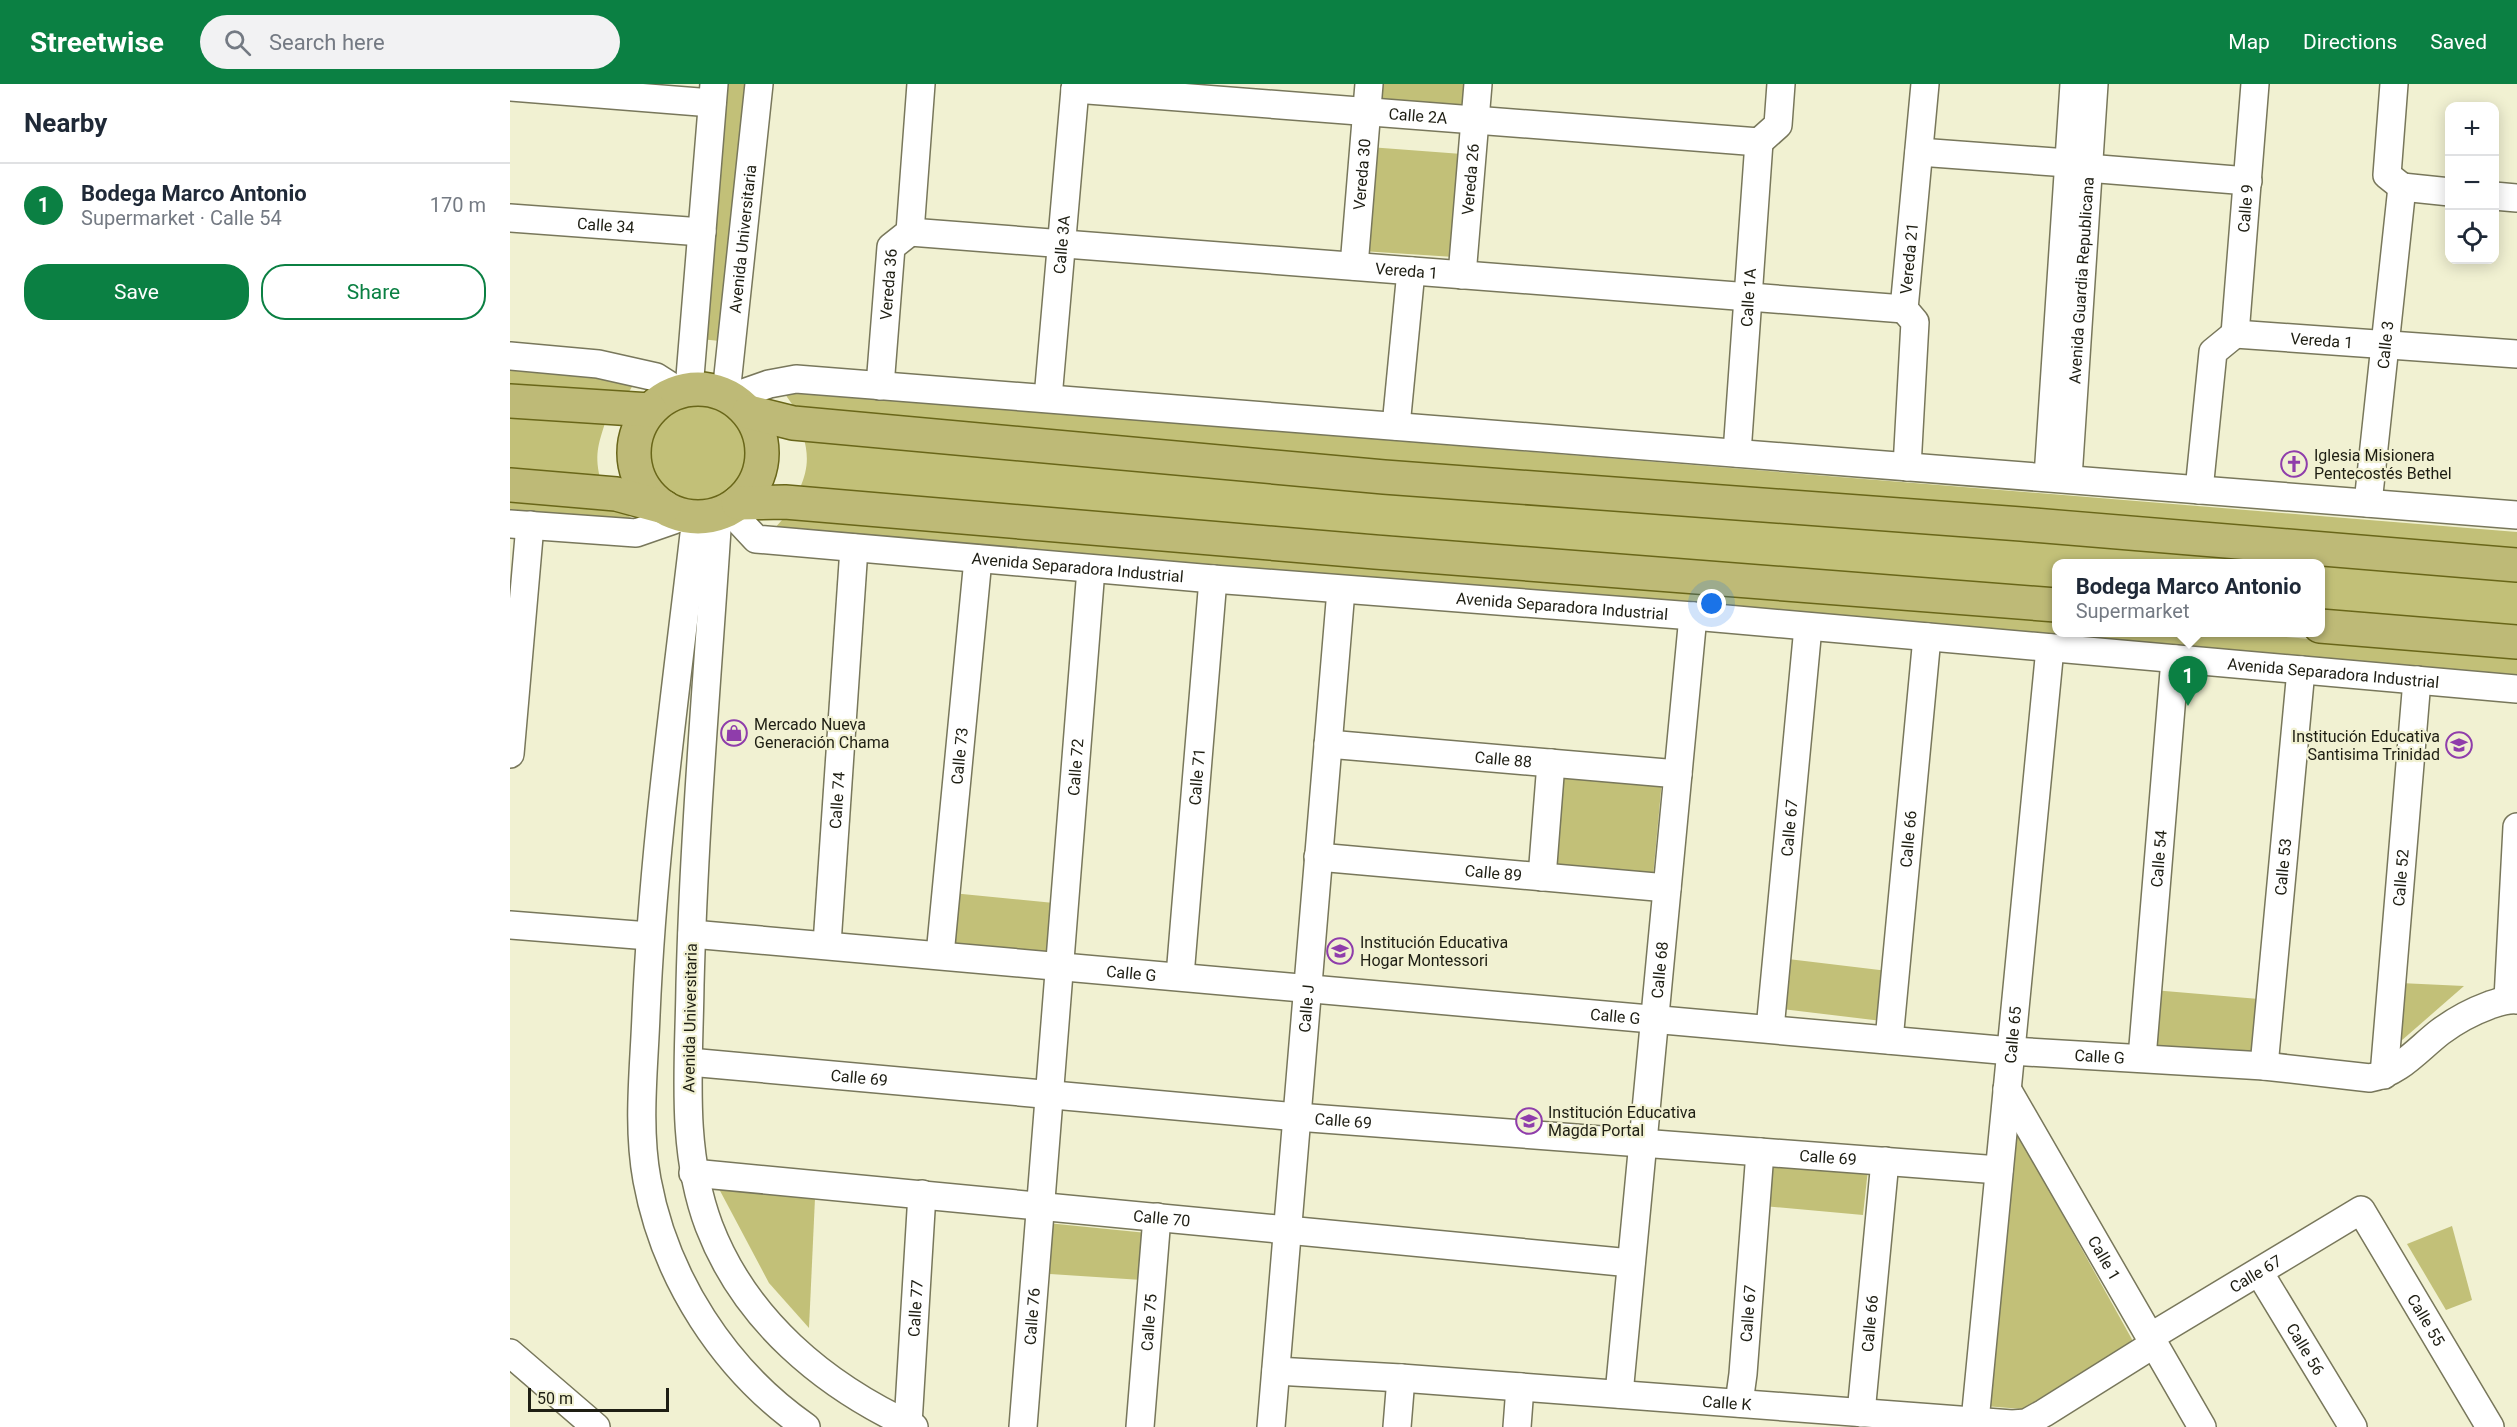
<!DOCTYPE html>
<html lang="en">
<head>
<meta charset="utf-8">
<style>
	:root { --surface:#fff; --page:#f2f2f3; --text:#1f2937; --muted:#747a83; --line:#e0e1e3; --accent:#0b8043 }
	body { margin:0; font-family:Roboto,sans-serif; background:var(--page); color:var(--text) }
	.controls { position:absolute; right:18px; top:18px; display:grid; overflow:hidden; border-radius:12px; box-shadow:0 3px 15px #0003 }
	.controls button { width:54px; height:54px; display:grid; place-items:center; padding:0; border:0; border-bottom:2px solid var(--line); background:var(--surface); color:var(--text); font:30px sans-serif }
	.scale { position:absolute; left:18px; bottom:15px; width:141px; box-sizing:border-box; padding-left:6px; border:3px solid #1e1e13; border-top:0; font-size:16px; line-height:21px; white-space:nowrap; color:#1e1e13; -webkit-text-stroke:4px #f1f1d2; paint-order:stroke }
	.you { position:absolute; left:1202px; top:520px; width:21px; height:21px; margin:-15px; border:4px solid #fff; border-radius:50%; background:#1a73e8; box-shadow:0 0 0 9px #1a73e833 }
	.badge { display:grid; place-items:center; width:39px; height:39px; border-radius:50%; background:var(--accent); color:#fff; font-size:20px; font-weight:700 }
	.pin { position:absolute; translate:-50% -50px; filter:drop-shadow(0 2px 3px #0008) }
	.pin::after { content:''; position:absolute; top:32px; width:21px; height:18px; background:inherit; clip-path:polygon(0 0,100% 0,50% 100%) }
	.popup { position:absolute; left:1542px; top:475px; width:273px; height:78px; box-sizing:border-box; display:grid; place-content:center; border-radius:12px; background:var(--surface); filter:drop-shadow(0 2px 4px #0005); font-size:20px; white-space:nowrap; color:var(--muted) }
	.popup b { font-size:22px; color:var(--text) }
	.popup::after { content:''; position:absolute; left:50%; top:100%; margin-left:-12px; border:12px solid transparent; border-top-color:var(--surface) }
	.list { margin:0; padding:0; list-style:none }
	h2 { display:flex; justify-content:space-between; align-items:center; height:78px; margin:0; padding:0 24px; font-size:26px }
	h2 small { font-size:20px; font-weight:400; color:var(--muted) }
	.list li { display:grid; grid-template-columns:39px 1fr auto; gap:18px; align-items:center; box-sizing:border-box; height:84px; padding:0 24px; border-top:2px solid var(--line) }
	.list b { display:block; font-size:22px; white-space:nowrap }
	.list p { margin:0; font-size:20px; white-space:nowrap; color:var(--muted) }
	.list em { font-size:20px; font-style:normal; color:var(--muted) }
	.actions { display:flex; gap:12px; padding:18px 24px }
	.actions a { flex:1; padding:14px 0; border:2px solid var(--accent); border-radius:24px; text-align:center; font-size:21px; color:var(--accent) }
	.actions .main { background:var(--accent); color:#fff }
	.icon { flex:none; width:33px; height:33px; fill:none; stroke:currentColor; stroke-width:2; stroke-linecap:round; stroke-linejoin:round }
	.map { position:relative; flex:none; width:2007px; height:1343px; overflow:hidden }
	header { display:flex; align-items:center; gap:36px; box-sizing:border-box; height:84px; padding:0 30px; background:var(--accent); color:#fff }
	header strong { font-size:28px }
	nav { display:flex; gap:33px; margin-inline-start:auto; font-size:21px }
	.search { width:420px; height:54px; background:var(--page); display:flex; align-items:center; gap:15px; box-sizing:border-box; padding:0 21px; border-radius:33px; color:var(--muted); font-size:22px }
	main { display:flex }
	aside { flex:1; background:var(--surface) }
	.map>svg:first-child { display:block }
</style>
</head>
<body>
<header>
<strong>Streetwise</strong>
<div class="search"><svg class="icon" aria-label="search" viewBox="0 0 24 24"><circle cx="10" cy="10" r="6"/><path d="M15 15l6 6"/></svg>Search here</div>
<nav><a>Map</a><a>Directions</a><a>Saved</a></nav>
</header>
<main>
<aside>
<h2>Nearby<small></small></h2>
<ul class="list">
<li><span class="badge">1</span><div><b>Bodega Marco Antonio</b><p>Supermarket · Calle 54</p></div><em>170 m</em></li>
</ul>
<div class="actions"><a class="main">Save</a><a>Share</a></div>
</aside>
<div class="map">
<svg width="2007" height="1343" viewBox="0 0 2007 1343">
	<rect width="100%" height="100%" fill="#f1f1d2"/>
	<g fill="#c2c078">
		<polygon points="210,0 241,0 220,258 190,255"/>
		<polygon points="866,0 960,0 958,23 865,17"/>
		<polygon points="859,63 952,70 944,173 852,167"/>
		<polygon points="0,285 127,295 115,314 0,313"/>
		<polygon points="273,307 2007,448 2007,473 290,332"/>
		<circle cx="187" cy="371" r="49"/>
		<path d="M0,328L96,336C88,361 84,371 91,398L0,390Z"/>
		<path d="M293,351L2007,494V542L1810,526V480H1546V505L290,404C298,385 299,372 293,351Z"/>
		<polygon points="0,408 104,417 126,439 0,432"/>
		<polygon points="280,427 1546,533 1546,548 1728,549 2007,572 2007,592 264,445"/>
		<polygon points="1053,688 1152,696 1143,793 1044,785"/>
		<polygon points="442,809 544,819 539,870 437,860"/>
		<polygon points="1278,875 1378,887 1372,937 1272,925"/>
		<polygon points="1890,899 1954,902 1883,964"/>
		<polygon points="1643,906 1749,915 1744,973 1638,964"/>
		<polygon points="1500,1036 1624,1259 1512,1325 1475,1322"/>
		<polygon points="1257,1076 1358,1085 1353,1131 1253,1122"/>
		<polygon points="208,1103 305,1114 299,1244 259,1199"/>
		<polygon points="537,1139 637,1149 632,1196 540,1190 532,1187"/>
		<polygon points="1942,1142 1962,1216 1936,1226 1897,1160"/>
	</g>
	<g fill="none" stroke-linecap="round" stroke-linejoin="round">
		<g stroke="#78775b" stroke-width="30">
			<g id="minor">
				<polyline points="1884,0 1877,91 1892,103"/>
				<polyline points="0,3 202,19"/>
				<path id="s1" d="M565,5L1249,58"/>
				<polyline points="1249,58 1268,41 1271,0"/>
				<polyline points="1409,68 1558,79"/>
				<polyline points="1577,84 1738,97"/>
				<polyline points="1892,103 1940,108"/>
				<polyline points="1984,112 2007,114"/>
				<path id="s2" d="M0,134L192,148"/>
				<path id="s3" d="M400,148L1394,225"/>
				<path id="s4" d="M844,182L859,0"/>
				<path id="s5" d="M952,191L968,0"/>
				<path id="s6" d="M1725,250L2007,270"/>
				<path id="s7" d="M1725,250L1745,0"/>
				<polyline points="0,272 88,280 146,293 168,307"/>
				<path id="s8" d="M370,302L381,163L400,148L411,0"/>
				<polyline points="179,305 204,0"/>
				<path id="s9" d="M216,310L249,0"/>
				<polyline points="222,313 259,300 286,295 2007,431"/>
				<path id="s10" d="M538,314L565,5"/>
				<polyline points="886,342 901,187"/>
				<path id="s11" d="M1227,369L1249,58"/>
				<path id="s12" d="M1397,383L1405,238L1394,225L1415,0"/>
				<polyline points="1538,393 1564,0"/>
				<path id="s13" d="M1558,394L1584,0"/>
				<polyline points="1689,406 1703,268 1725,250"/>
				<path id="s14" d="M1858,419L1892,103"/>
				<path id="s15" d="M218,425L246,455L703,495L1183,532L2007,605"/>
				<path d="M208,430C198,587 184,744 180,901C179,982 170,1065 199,1142C235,1236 314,1302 404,1343"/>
				<path d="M186,433C167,598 143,765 136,931C134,985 127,1042 137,1096C155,1194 214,1286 296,1343"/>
				<polyline points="0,440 126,449 175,432"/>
				<path id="s16" d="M818,660L1168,690"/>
				<polyline points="0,670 20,441"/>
				<path id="s17" d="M808,773L1157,804"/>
				<polyline points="1032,793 1041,679"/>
				<polyline points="0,841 139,852"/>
				<path id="s18" d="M182,850L1501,967L1754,982L1860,994C1889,989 1907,966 1930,948C1946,936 1961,928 1980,921C1989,918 1997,915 2007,916"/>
				<path id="s19" d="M317,860L344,464"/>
				<path id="s20" d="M430,871L468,475"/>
				<path id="s21" d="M670,892L703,495"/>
				<polyline points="1998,915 2007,743"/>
				<path id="s22" d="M1260,945L1298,543"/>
				<path id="s23" d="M1379,956L1417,553"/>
				<path id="s24" d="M1632,974L1665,575"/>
				<path id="s25" d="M179,978L787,1033L1489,1086"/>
				<path id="s26" d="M1754,982L1791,586"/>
				<path id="s27" d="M1874,991L1907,596"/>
				<path id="s28" d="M1497,1005L1692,1343"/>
				<path id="s29" d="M183,1089L1121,1179"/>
				<path id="s30" d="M1749,1188L1843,1343"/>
				<path id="s31" d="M1640,1253L1851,1126L1980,1343"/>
				<polyline points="0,1269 86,1343"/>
				<path id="s32" d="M766,1287L891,1294L1502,1340L1516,1339L1534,1329L1644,1260"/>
				<path id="s33" d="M1109,1310L1183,532"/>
				<path id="s34" d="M1229,1319L1233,1290L1250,1068"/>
				<path id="s35" d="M1351,1329L1375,1077"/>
				<path id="s36" d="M1465,1337L1540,564"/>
				<path id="s37" d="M398,1340L412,1110"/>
				<path id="s38" d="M513,1343L581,485"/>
				<path id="s39" d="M630,1343L647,1133"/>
				<path id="s40" d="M761,1343L831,506"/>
				<polyline points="887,1343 891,1294"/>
				<polyline points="1007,1343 1010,1303"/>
			</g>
		</g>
		<g stroke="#696619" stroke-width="36">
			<g id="major">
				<circle cx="188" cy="369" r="64"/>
				<polyline points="0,317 140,326"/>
				<polyline points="239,328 283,339 874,393 1511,440 2007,481"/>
				<polyline points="0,401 106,410 154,423"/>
				<polyline points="228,419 275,418 865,468 1546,521"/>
				<polyline points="1810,542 2007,558"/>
			</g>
		</g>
		<use href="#minor" stroke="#fff" stroke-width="27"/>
		<use href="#major" stroke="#beba77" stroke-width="33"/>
	</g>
	<defs>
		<g id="church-ring" transform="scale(1.35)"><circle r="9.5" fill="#f1f1d2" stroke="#8f3dab" stroke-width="1.5"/><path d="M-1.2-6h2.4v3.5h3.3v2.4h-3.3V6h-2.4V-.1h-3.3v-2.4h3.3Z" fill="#8f3dab"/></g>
		<g id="shop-ring" transform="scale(1.35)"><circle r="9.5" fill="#f1f1d2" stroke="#8f3dab" stroke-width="1.5"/><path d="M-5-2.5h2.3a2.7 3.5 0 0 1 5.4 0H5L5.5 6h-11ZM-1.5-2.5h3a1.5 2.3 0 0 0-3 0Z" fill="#8f3dab"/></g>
		<g id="school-ring" transform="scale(1.35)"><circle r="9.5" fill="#f1f1d2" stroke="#8f3dab" stroke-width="1.5"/><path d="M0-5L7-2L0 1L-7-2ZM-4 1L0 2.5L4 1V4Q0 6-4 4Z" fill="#8f3dab"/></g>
	</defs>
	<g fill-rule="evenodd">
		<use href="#church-ring" x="1784" y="380"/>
		<use href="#shop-ring" x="224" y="649"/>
		<use href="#school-ring" x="1949" y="661"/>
		<use href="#school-ring" x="830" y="867"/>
		<use href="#school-ring" x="1019" y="1037"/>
	</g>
	<g text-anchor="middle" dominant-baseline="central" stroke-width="4.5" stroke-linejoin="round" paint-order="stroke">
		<g font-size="16" fill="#1e1e13" stroke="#f1f1d2">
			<text stroke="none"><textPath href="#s1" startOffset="344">Calle 2A</textPath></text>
			<text stroke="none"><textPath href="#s4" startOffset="92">Vereda 30</textPath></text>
			<text stroke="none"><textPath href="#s5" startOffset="96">Vereda 26</textPath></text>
			<text stroke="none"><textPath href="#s7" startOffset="126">Calle 9</textPath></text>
			<text stroke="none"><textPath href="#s2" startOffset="96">Calle 34</textPath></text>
			<text stroke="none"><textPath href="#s9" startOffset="156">Avenida Universitaria</textPath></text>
			<text stroke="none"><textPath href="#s10" startOffset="154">Calle 3A</textPath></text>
			<text stroke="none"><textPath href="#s12" startOffset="213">Vereda 21</textPath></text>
			<text stroke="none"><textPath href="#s3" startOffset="498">Vereda 1</textPath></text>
			<text stroke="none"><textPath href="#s13" startOffset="198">Avenida Guardia Republicana</textPath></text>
			<text stroke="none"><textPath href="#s8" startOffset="102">Vereda 36</textPath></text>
			<text stroke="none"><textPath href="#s11" startOffset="156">Calle 1A</textPath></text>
			<text stroke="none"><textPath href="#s6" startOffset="87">Vereda 1</textPath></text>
			<text stroke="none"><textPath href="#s14" startOffset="159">Calle 3</textPath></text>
			<text stroke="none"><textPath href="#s15" startOffset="364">Avenida Separadora Industrial</textPath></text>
			<text stroke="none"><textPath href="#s15" startOffset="850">Avenida Separadora Industrial</textPath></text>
			<text stroke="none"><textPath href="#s15" startOffset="1624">Avenida Separadora Industrial</textPath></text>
			<text stroke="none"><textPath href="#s20" startOffset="200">Calle 73</textPath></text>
			<text stroke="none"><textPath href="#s16" startOffset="176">Calle 88</textPath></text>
			<text stroke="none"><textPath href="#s38" startOffset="662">Calle 72</textPath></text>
			<text stroke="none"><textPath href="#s21" startOffset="200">Calle 71</textPath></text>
			<text stroke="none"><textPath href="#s19" startOffset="144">Calle 74</textPath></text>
			<text stroke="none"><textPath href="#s22" startOffset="202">Calle 67</textPath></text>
			<text stroke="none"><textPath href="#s23" startOffset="202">Calle 66</textPath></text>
			<text stroke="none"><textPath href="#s24" startOffset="200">Calle 54</textPath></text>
			<text stroke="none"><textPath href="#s26" startOffset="200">Calle 53</textPath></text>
			<text stroke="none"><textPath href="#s17" startOffset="176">Calle 89</textPath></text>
			<text stroke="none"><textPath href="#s27" startOffset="198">Calle 52</textPath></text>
			<text stroke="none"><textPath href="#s33" startOffset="426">Calle 68</textPath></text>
			<text stroke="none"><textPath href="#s18" startOffset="441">Calle G</textPath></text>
			<text stroke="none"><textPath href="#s40" startOffset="420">Calle J</textPath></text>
			<text stroke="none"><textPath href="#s18" startOffset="927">Calle G</textPath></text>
			<text transform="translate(180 934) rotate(-89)">Avenida Universitaria</text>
			<text stroke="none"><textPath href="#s36" startOffset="388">Calle 65</textPath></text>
			<text stroke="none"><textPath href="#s18" startOffset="1413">Calle G</textPath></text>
			<text stroke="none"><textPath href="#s25" startOffset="171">Calle 69</textPath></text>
			<text stroke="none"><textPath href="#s25" startOffset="657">Calle 69</textPath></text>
			<text stroke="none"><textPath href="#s25" startOffset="1143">Calle 69</textPath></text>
			<text stroke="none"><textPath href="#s29" startOffset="471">Calle 70</textPath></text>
			<text stroke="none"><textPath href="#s28" startOffset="195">Calle 1</textPath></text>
			<text stroke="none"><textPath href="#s31" startOffset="123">Calle 67</textPath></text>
			<text stroke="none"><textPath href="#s37" startOffset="116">Calle 77</textPath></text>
			<text stroke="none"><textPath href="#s34" startOffset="90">Calle 67</textPath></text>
			<text stroke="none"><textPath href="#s38" startOffset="111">Calle 76</textPath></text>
			<text stroke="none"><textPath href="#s31" startOffset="374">Calle 55</textPath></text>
			<text stroke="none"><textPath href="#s39" startOffset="105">Calle 75</textPath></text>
			<text stroke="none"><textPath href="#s35" startOffset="90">Calle 66</textPath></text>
			<text stroke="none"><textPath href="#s30" startOffset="90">Calle 56</textPath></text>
			<text stroke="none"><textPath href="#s32" startOffset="452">Calle K</textPath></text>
		</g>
		<g font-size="16" fill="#1e1e13" stroke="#f1f1d2" text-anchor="start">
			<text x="1804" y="371">Iglesia Misionera<tspan x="1804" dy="18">Pentecostés Bethel</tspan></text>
			<text x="244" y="640">Mercado Nueva<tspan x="244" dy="18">Generación Chama</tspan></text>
			<text x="1930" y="652" text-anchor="end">Institución Educativa<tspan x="1930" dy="18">Santisima Trinidad</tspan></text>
			<text x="850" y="858">Institución Educativa<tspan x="850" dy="18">Hogar Montessori</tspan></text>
			<text x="1038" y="1028">Institución Educativa<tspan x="1038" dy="18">Magda Portal</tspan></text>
		</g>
	</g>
</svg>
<div class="controls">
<button>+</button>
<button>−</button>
<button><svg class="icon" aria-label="locate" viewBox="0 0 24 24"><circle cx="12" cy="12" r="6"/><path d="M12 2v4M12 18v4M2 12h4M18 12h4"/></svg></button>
</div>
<div class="scale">50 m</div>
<div class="you"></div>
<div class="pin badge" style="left:1678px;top:622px">1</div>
<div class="popup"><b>Bodega Marco Antonio</b>Supermarket</div>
</div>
</main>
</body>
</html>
